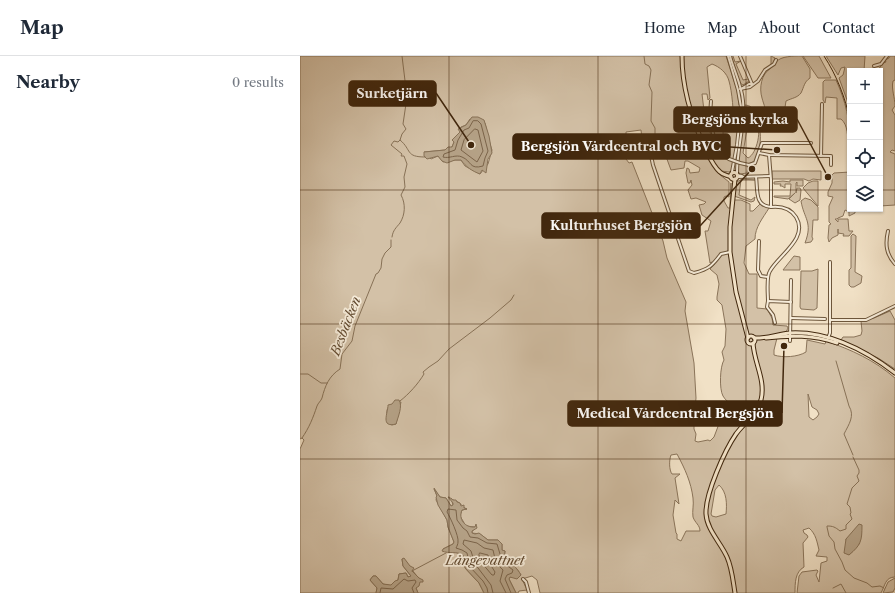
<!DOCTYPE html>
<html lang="en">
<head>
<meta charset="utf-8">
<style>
	:root { --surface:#fff; --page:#f2f2f3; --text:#1f2937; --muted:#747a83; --line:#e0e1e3 }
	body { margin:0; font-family:"Libre Caslon Text",serif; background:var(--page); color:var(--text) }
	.controls { position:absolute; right:12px; top:12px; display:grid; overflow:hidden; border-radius:0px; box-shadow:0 1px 3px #0004 }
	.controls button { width:36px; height:36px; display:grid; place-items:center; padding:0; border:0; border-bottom:1px solid var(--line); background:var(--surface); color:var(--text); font:20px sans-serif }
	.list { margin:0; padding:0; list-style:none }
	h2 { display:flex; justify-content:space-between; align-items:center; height:52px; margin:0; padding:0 16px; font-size:17px }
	h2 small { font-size:13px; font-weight:400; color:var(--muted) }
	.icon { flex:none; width:22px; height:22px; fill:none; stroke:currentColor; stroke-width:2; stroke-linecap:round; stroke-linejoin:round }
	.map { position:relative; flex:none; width:595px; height:537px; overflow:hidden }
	header { display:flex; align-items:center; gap:24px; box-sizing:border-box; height:56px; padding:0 20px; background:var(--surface); border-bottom:1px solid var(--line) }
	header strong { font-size:19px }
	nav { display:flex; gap:22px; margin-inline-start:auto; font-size:14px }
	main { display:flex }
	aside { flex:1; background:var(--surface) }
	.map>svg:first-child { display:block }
</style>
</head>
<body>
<header>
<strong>Map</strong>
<nav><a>Home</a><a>Map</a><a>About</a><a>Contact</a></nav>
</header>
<main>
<aside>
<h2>Nearby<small>0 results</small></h2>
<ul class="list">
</ul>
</aside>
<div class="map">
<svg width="595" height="537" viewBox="0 0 595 537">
	<rect width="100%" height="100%" fill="#f1e1c6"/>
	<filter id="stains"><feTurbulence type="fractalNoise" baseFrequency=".005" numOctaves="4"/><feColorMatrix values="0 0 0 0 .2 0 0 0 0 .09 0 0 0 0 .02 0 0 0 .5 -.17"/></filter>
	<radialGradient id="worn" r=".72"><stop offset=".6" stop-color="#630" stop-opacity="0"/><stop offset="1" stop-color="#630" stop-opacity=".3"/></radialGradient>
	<g fill="#d3c1a7" stroke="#8a745a" fill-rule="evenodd">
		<path d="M0,0H426L437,34L439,49H441L440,35L442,49C450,49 451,50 455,57L463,54L465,52C464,48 463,46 462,42C459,32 461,18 471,12V0L475,2L474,5L476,6C481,0 493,0 502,0L510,13V22C504,26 504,31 501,37C497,42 492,42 486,45L483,64L458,65C462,79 461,93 455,105L448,108L447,117L440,118L438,115L432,114L429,116L421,115L429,118V119L421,116L419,118L429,126V141L426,140L424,141V145L428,152H430L431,127L430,153H432L433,144H441L450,148V155H453L460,148L469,152C463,162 455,171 455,183L446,190L444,207L449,218H457V252L467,253L472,262L473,269L487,270L488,272L486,276L478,278L488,282L484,281L477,282L474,294V299C483,302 498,301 506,296L507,284L525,288L526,285C552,294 574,304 595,322V521C585,521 585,530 581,537H497L499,520L502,516L517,514L518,515L516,519L519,526L521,507L527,505V501L516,500L519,494C517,486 516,478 509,472L503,474L504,477L507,479L508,481L503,487L504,511C495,516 495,527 495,537H240L237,524L232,520L222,523L227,534L219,535L218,537H216L209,523L210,521L221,519C217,512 211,506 204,503L205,495H202V488L198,484H188L180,478L172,477V475L175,473V471L166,470L160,460L162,454L167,453C162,451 162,448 158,446C155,444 153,445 151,442L153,449L151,450L146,442L140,441L134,433L137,440L136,444L147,464L148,471L154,486L153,488L143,493C156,498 167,494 165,512L179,527L184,537H118L116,532L121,524C114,518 110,510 104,503H102L103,510L111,520L108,521L106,517L99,518L98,524L91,530L83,528L76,520H73L70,524L77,532L76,537H0V393L4,384L2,382L0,383ZM412,8C420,11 427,17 429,25C432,35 434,58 433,67L423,71V80L419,81L415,79H412L406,71L402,38H407L408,44L410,42L407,11ZM170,63L185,67L190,88L192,94L188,108L180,118L165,110L161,104H155L143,106L138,100L131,103L124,96L145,94L152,91L154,86L152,84L160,76L161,71L166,69ZM455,65C463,71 457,98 448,102L443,97L448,67ZM341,74L342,83L358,79L371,114L384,112L385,105H388L400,112L399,116L390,117L389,113L387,112L386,117L388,127H390L391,124L392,129L388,134L391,143L396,142L406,146L404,148L399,149L402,159L411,165L408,175H405L410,207L411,206L415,208L410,213L417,219L419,228L417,241V244L422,249L426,273L425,290L422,296L424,304C420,310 419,333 423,340C425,344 430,347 432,350L425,352L414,381L410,385L408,384L398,386L395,385L396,378L394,373V363L396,342L394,307L385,255L386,246L367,202L363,185L332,106L329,107L326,103V76ZM508,338L512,351L517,354L519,358L517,361L513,364L509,361ZM101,346L96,368L92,369L89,368C85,354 85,349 101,346ZM377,398C385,413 391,426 393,442C394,449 392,455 393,461C395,467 400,469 400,475H386L381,485L377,483V478L376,477L373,459L375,444L379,448L375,422L380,418H372C369,414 369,404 371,399ZM419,429C427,436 427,448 426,458L416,461L412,460L411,458L415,434ZM546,483L560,487L549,499Z"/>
		<polygon points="431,0 433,0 435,6 441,5 436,8 443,24 448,23 449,25 443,29 440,27"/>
		<polygon points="503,0 519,0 531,22 518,22"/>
		<polygon points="526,0 565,0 564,15 550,15 550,57 547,44 539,22 543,19 545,11 541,12 538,19"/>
		<path d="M590,0H595V24L593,25C591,33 595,41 595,50L592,54L595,59V95L592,94L590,96L595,98V149L580,150V15H572V12L578,14L583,7L586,6L585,4L589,2Z"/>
		<path d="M525,24H536C546,46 550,64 550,89C546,80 549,70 541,63H537V42L526,41L525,47L523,44V26Z"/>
		<polygon points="472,115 521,115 521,124 513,123 509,125 504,123 472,123"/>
		<polygon points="550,116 550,136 549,140 550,143 550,153 555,153 555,157 549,160 549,156 545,154 543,160 538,162 537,163 535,163 538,166 538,163 548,163 549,175 553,175 549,180 543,180 544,178 538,177 538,173 538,179 532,182 529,186 528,182 529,169 531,168 529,166 529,150 533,141 528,140 528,136 532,127 532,119 534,117"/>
		<polygon points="442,123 455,124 441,124 439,139 451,144 455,141 454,145 451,146 434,140 435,127"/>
		<polygon points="490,124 503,124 503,130 497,130 497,126 496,127 496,137 497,132 500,132 501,134 500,144 495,147 489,143 495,137 488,143 474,141 474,140 490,140 491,128 485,128 485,132 482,130 480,130 481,128 474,128 474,126 483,125 490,126"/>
		<polygon points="513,125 518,125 518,150 503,132 508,127"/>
		<path d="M505,142L511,144L518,151V164H513L512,181L513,183L511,186L505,187C513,166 504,163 501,145Z"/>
		<polygon points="553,178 556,180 555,216 562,220 561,227 554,231 551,231 549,229 549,214 551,212 551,180"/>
		<polygon points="494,200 500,201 500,214 483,214"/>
		<polygon points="518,213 517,252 514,254 501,253 500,251 501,215 512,215"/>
		<polygon points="590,255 595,264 595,313 578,302 541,284 543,281 554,281 561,279 562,275 561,265 574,262"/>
		<polygon points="595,522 595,532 593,536 583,537 588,526"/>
	</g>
	<g fill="#b5a287" stroke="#877156">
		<path d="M172,61H178L184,64L189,80L192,97L188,103L186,117L182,114L180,118C172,115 166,111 161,104H155L147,107L142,105L138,100L127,103L124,100V96L145,94L148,91H152L154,86L152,84L160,76L158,73L166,69Z"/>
		<path d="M95,344H99C103,350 98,361 96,368C80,372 88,357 88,349L92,348Z"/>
		<path d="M134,432L140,441L146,442L151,450L153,449V447L148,441H149L153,444H156L157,446L160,447L161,450L164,449V452L167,453L162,454C158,463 165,472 175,471L176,468L177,472L172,475V477L175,478L179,477L188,484H198L202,488V494L205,495L204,503C211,506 217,512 221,519L217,523L210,521L209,523L216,537H184L179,527L165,512L166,507L164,505H165L164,504L163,499C157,495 149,498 142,495L143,493L153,488L154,486L148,471L147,464L138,449L136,441L137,440Z"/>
		<path d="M559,468L562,469C562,485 561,489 549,499L544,497L546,483Z"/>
		<polygon points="104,502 110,510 114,512 112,515 119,522 123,524 123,526 120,526 119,530 116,532 118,537 76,537 77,532 70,524 73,520 76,520 83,528 91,529 95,525 98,524 99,518 106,517 108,521 111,520 103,510 102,503"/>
	</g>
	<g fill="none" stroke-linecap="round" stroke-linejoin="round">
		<g stroke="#7b644a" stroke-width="1">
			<path d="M178,65L181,68L188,95L185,102L183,110C169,114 172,105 162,101C156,98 149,103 143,101L144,98L155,94L158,84L164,74L169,72L173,65Z"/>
			<polygon points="175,73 178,74 183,95 177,106 161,94 164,84"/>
			<polygon points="180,497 188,499 190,508 195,516 194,519 192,519 181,506 179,499"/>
			<polyline points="80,537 81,532 93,533 104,523 108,525 115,524 116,526 112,532 114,537"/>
			<path d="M188,537L187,532L183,525L170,511L167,497L162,494L156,492C157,490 158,488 158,486C159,480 150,461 147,456L148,453L156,454L157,464L163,472L167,475L170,481L178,482L187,487L197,488L200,498L201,505L213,514L212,517L207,519L205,523L211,537"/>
			<polyline points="193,537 191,529 175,508 171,495 163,488 164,484 177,487 184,492 193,494 196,507 203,514 200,525 206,537"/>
		</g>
		<g stroke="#877156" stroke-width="1">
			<path d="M102,0L107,41L103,68L106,73L102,78L100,84C112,94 105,101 125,101"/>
			<polyline points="344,0 345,8 349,10 351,14 349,29 352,36 351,65 355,72 355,78"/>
			<path d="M92,181C93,174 96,172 100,167C105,159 106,148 101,139L105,131L104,121L107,108L104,100H101L102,98L91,89L94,85L98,86L100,84"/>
			<path d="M536,305L549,350C555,360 549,368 544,378L553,399"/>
			<polyline points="0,318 8,318 21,327 27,327"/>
			<path d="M100,345C109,338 118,328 124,318L123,316L129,311L138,305L149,293L190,262L211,244L214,239"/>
			<path d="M2,382C9,372 13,362 17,350C18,347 21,345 22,342C25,330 29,320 40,313L42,298L52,285L55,270L76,218L78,217L81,212L82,203L85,197L91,191V184"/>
			<path d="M553,401L559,414V417L557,420L559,425L552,432L547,448L550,451L551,457L550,458L552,463L546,469V473L540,475C535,471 533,470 527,470V471L529,480L534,486L535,493L542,506L545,514L554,522L567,527L572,531L580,530L584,532"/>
			<polyline points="112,515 146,497"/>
			<polyline points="533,532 541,528 546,537"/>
		</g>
		<g stroke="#6d563b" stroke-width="4">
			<g id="minor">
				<polyline points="428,0 438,34 441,51 437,89 432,116"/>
				<path d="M430,0C434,15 442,30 443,45C445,70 437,93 437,117"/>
				<polyline points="440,0 452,28"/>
				<polyline points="574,10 581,8 587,0"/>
				<polyline points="440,33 450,31 458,25 465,14 474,8 476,4"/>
				<polyline points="441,33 449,28 452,28"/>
				<path d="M411,45C409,63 412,93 429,103"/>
				<path d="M348,86L353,109L389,215L394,217C409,213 412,210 421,198L430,196"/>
				<polyline points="459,97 469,99 531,100 531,109"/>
				<polyline points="521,100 522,48"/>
				<polyline points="440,107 449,109 455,107 462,87 511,87"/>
				<polyline points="437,119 442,120"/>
				<polyline points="437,121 470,120"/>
				<path d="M456,121C458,133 454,150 471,151V124L469,99"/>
				<path d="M588,175C585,188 586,198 595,208"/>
				<polyline points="459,185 458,214 461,220 468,221"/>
				<path d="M468,245C468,238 466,221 470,215C479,199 509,182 496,161C490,152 481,150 471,151"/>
				<polyline points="491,262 525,263"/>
				<polyline points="530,264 566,264 595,250"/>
				<polyline points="475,267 473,259 467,251 468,245 491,246"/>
				<polyline points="528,282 530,277 530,206"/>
				<polyline points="490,285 491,224"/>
				<polyline points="223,523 226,526 229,537"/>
			</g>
		</g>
		<g stroke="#41270d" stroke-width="5">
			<g id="major">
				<path d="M382,0C382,32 392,64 405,92C409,100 413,110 420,116C423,119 427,119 431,121"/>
				<circle cx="434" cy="120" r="3.5"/>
				<polyline points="435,123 430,171 430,196 436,236 448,282"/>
				<circle cx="451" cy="284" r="4"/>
				<path d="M454,282C464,283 479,278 490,277C529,275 566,295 595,317"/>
				<path d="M466,282C491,279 513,279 537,287"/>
				<path d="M435,537C433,525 432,512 427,501C421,487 407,474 406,458C405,438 425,394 436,378C444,367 457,358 461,344C466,324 454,307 453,287"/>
			</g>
		</g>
		<use href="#minor" stroke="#f6ecda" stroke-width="2"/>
		<use href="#major" stroke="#f1e1c6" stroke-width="3"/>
		<path stroke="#41270d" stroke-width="1" d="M524,0C537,20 545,41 550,64"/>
		<g stroke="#6d563b" stroke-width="4" stroke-linecap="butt">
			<polyline id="minor-bridge" points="429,103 440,107"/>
		</g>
		<use href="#minor-bridge" stroke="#f6ecda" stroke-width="2"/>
	</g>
	<path fill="none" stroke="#41270d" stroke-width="1" stroke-opacity="0.55" d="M149,0V537M298,0V537M446,0V537M0,134H550M580,134H595M0,268H595M0,403H595"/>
	<g text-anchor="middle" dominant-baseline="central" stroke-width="3.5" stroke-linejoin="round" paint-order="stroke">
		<g font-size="13" font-style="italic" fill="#644c32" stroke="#f6ecda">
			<text transform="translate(45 270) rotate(-69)">Besbäcken</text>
			<text x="185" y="504">Långevattnet</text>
		</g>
	</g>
	<path fill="none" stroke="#41270d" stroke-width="1.5" d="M171 89L136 37M528 121L497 63M477 94L430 91M452 113L400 170M484 290L482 357"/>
	<g fill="#41270d" stroke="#f6ecda" stroke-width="1.5">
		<circle cx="171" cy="89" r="4"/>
		<circle cx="528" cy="121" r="4"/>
		<circle cx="477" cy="94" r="4"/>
		<circle cx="452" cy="113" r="4"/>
		<circle cx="484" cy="290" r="4"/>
	</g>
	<g fill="#41270d" stroke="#41270d" stroke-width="1.5">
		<rect x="49" y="25" width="87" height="25" rx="4"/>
		<rect x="374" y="51" width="123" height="25" rx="4"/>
		<rect x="213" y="78" width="217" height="25" rx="4"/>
		<rect x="242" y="157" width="158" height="25" rx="4"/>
		<rect x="268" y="345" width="214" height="25" rx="4"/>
	</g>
	<g font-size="13" text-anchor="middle" font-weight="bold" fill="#fff">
		<text x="92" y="42">Surketjärn</text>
		<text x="435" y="68">Bergsjöns kyrka</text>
		<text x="321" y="95">Bergsjön Vårdcentral och BVC</text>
		<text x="321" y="174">Kulturhuset Bergsjön</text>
		<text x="375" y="362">Medical Vårdcentral Bergsjön</text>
	</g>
	<rect width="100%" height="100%" filter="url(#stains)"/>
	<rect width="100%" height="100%" fill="url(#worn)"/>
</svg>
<div class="controls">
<button>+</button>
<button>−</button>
<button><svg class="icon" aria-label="locate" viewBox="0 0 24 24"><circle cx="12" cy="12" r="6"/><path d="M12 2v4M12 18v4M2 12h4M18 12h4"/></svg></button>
<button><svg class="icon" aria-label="layers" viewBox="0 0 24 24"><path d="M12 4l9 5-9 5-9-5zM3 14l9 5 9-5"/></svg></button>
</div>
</div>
</main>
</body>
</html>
